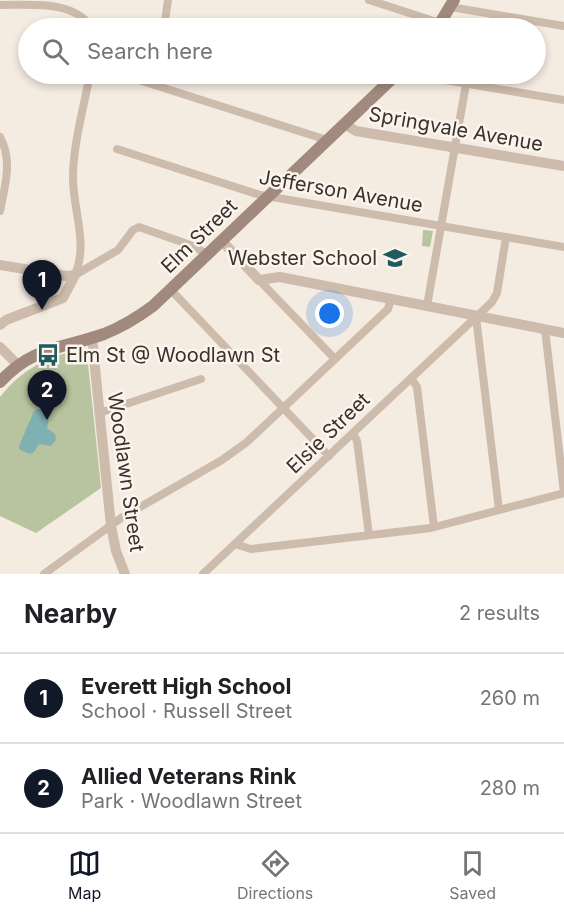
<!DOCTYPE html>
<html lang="en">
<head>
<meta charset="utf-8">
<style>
	:root { --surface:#fff; --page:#f2f2f2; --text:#202124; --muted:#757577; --line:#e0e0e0; --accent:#111827 }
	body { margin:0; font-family:Inter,sans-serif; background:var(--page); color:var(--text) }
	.you { position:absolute; left:330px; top:314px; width:21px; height:21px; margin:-15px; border:4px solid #fff; border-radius:50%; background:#1a73e8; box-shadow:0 0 0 9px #1a73e833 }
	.badge { display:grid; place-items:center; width:39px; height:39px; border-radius:50%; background:var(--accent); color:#fff; font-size:20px; font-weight:700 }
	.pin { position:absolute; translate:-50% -50px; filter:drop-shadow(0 2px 3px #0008) }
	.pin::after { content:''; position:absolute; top:32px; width:21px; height:18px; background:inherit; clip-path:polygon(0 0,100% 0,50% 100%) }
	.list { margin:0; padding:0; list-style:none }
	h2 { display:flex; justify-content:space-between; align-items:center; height:78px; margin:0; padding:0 24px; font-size:26px }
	h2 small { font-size:20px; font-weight:400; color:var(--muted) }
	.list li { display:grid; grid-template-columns:39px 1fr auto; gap:18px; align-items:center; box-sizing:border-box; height:90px; padding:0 24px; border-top:2px solid var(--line) }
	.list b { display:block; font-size:22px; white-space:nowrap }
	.list p { margin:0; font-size:20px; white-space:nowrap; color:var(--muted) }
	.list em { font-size:20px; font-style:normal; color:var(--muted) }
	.icon { flex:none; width:33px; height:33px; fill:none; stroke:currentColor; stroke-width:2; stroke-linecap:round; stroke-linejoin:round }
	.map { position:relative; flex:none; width:564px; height:574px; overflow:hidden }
	.search { position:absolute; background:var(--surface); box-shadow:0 3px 9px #0003; left:18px; right:18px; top:18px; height:66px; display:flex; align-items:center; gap:15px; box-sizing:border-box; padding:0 21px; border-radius:33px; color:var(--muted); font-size:22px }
	.sheet { height:258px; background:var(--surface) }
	nav { display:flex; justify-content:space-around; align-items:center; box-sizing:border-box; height:84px; border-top:2px solid var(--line); background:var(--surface); font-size:16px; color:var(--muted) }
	nav a { display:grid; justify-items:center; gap:3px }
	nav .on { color:var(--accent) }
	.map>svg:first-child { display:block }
</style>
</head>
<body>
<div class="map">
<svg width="564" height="574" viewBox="0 0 564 574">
	<rect width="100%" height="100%" fill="#f4ebe1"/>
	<g fill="#b8c4a0">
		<polygon points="423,230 433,231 430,247 422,246"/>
		<path d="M81,349L87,354L101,488L36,533L0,516V397C22,369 47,357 81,349Z"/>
	</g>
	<polygon fill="#7fb0b2" points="39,409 50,414 47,428 55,434 56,440 51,446 39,444 34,452 30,454 20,450 19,446 34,411"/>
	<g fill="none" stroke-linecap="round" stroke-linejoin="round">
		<g stroke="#cdbbac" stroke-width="8">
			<polyline points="369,0 440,23"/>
			<path d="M0,5C32,5 74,0 92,28"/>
			<polyline points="450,7 564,26"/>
			<polyline points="164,28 168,0"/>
			<polyline points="120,74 327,140"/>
			<polyline points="359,74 387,83"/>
			<polyline points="409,74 564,100"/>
			<polyline points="155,85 157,74"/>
			<path d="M0,137C13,161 5,185 0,211"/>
			<polyline points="117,149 260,195 564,247"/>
			<path d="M75,275C89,242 72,209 73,174C74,141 84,106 90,74"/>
			<polyline points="75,275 118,250 133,230 139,227 196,247 207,255"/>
			<polyline points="259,280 335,359"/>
			<polyline points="171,290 329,456"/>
			<polyline points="427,306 466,84"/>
			<polyline points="476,317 499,510"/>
			<polyline points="545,329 564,493"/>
			<polyline points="411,378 417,387 434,527"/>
			<polyline points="99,413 201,379"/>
			<polyline points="353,433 357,441 369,535"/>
			<polyline points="235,544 251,549 431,528 564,493"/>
			<polyline points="44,574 121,518 222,460 247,442 388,309 391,299"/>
			<polyline points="203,574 492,302 497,293 506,237"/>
		</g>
		<g stroke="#cdbbac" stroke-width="10">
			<polyline points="344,124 356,131 564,166"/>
			<polyline points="222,241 259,280 280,277 564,333"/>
			<polyline points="0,265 66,276 75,275 63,298 6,320 0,325"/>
			<polyline points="92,338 111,526 116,551 125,574"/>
			<polyline points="0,347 18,365"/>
		</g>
		<g stroke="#a18a7d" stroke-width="12">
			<polyline points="437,28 454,0"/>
			<path d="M0,382C33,346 62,349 104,334C122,327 138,317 153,306L397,74"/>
		</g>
	</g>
	<defs>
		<g id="school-bare" transform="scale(1.8)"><path d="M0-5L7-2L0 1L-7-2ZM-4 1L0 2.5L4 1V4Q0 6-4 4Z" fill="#1f5a5e" stroke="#fbf5ee" stroke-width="2.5" paint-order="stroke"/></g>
		<g id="bus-bare" transform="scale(1.8)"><path d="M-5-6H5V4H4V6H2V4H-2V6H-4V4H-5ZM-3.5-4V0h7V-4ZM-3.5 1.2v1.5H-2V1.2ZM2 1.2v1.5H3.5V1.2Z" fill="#1f5a5e" stroke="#fbf5ee" stroke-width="2.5" paint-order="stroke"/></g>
	</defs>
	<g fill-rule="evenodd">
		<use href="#school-bare" x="395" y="258"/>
		<use href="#bus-bare" x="48" y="355"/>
	</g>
	<g text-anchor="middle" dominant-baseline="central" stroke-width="5" stroke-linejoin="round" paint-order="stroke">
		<g font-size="20" fill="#3b302b" stroke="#fbf5ee">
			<text transform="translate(456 129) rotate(10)">Springvale Avenue</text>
			<text transform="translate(341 191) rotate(10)">Jefferson Avenue</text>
			<text transform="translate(199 236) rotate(-44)">Elm Street</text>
			<text transform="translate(328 433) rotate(-44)">Elsie Street</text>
			<text transform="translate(126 472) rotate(82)">Woodlawn Street</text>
		</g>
		<g font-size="20" fill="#3b302b" stroke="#fbf5ee" text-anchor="end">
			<text x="377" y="258">Webster School</text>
			<text x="66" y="355" text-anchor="start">Elm St @ Woodlawn St</text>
		</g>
	</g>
</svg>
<div class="you"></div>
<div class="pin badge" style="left:42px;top:310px">1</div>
<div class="pin badge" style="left:47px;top:420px">2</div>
<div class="search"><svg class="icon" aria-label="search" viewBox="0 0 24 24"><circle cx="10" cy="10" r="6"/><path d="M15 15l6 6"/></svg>Search here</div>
</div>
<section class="sheet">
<h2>Nearby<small>2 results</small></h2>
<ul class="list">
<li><span class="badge">1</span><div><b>Everett High School</b><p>School · Russell Street</p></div><em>260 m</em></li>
<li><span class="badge">2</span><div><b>Allied Veterans Rink</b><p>Park · Woodlawn Street</p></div><em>280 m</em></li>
</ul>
</section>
<nav>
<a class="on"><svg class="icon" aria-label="map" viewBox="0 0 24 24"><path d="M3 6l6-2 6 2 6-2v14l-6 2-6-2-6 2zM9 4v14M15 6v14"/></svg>Map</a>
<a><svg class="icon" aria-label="directions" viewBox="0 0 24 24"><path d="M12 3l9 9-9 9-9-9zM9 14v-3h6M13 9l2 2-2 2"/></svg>Directions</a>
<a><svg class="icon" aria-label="saved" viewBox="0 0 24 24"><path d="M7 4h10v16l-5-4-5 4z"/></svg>Saved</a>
</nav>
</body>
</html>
